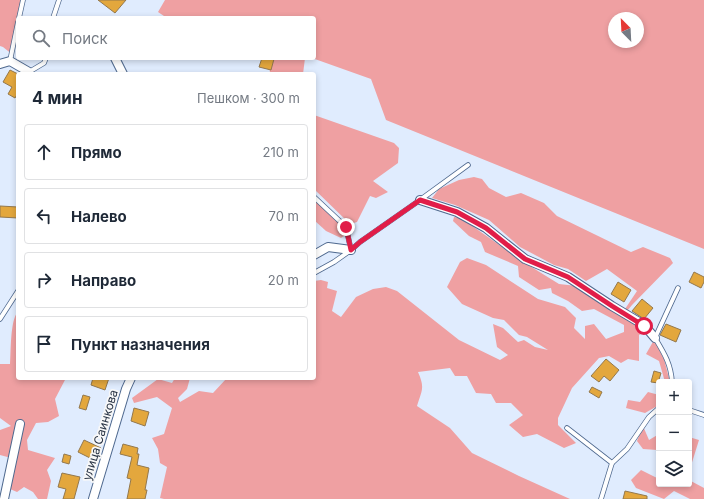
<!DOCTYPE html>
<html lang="ru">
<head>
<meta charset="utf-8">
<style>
	:root { --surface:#fff; --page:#f6f6f7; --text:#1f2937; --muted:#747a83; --line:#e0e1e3 }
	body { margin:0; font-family:Inter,sans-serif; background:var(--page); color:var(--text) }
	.controls { position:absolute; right:12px; bottom:12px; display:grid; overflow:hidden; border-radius:4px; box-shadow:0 2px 6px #0003 }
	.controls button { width:36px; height:36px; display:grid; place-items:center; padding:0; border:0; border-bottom:1px solid var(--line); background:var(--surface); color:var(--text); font:20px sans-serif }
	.compass { position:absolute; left:608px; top:12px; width:36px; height:36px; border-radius:50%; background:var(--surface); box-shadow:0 2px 6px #0003; rotate:336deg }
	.stop { position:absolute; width:12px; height:12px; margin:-9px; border:3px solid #e11d48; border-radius:50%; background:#fff }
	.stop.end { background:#e11d48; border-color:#fff; box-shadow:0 1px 4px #0008 }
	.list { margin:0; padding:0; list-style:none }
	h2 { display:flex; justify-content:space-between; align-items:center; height:52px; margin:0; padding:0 16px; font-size:17px }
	h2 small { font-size:13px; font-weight:400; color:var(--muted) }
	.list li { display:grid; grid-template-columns:26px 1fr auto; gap:12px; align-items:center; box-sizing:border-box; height:56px; margin:0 8px 8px; padding:0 8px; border:1px solid var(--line); border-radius:4px }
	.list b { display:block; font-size:15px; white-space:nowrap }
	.list em { font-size:13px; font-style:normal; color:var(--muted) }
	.icon { flex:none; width:22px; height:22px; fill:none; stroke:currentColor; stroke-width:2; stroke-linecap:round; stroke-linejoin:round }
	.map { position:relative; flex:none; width:704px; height:499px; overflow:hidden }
	.search { position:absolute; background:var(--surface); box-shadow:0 2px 6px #0003; left:16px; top:16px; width:300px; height:44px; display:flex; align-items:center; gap:10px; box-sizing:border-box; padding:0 14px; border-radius:4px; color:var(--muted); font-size:15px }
	.panel { position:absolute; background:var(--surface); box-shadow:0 2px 6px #0003; left:16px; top:72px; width:300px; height:308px; border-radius:4px }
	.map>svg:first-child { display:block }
</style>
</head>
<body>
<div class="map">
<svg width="704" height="499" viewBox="0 0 704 499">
	<rect width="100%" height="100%" fill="#e0ecfe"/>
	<g fill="#efa0a2" fill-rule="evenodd">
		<polygon points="0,0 24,0 18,18 18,32 13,55 3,47 0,46"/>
		<path d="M165,0H704V249L386,120L371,79L312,58H314V18H167L158,12ZM614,18H638V42H614Z"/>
		<polygon points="269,58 305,58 303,74 270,74"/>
		<polygon points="314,115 394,143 399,148 398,163 373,181 388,192 376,198 370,196 357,222 350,224 314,189"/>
		<path d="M474,177L482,179L489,188L506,197L521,193L544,203L557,216L631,252L643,247L670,258L673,263L632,305L623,316L646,330L639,335V361L628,359L621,363L609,356L599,358L572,388L558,418V425L576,443L564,448L537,434L523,437L509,425L523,415L511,403H496L491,394L476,393L467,376H455L450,368L418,372C425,388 422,390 417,406L450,428L472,453L519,476L570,499H164L160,498L167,467L160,463L158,449L152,438L164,434L172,408L157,397L134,403L132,398L158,379L172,383L175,378H190L187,389L178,398L180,402L199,391L213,393L226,379V378H314V281L321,280L328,282L327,288L337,291L332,311L341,317L356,297L373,289L386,287L397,291L459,340L500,360L508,355L497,347L493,324L503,328L518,342L524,340L535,347L548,350L527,337L519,335L504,320L493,318L462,304L447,287L460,262L467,258L486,265L538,299L565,307L576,318L574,328L585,339V326L594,324L606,339L624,332V325L594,309L582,311L568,301L552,293L551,288L539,290L519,277L518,266L485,252L481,242L469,236L453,221L454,217L461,218L525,263L559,284L577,286L621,315L637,291L607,269L586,281L568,269L554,265L520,247L489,220L455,205L432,198L439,189L459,180Z"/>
		<polygon points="314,196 342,225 345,235 341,238 326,231 314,220"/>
		<path d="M18,312V378H66L55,399L59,416L48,422L36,423L27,440L28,450L55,458L47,470L51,481L47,499H38L33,492L24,487L17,492L10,489L15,459L0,455V430L11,426L0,418V364H10C11,353 10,319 18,312Z"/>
		<polygon points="654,340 664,359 670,382 665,382 659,361 646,354"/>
		<polygon points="648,392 659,395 659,405 645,413 626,408 628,400 640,402"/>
		<polygon points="643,426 649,440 659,434 659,456 657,450 643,449 637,441"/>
		<polygon points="689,437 699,440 689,472"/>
		<polygon points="641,470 659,479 659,484 689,484 689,480 704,488 704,499 690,499 674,491 664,499 636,488 631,480"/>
	</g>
	<g fill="#e3a73d" stroke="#93784d">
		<polygon points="98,0 126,0 115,13"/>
		<polygon points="262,58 269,58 274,59 271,70 259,67"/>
		<polygon points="10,70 18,74 18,93 15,98 8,94 12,87 3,82"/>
		<polygon points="0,206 18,207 18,218 0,217"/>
		<polygon points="694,272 704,277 704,282 701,288 689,282"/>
		<polygon points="618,282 631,290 624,302 611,294"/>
		<polygon points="642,299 653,308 644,319 632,311"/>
		<polygon points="666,324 681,330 676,342 660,335"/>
		<polygon points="606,359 619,370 610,381 604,376 599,382 591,376"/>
		<polygon points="654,371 661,373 658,383 651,382"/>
		<polygon points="93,378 109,378 105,390 91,385"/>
		<polygon points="592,387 602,392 599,398 589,392"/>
		<polygon points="83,395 90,397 86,410 79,408"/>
		<polygon points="134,408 149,412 145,426 131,421"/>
		<polygon points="84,440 101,448 94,460 78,452"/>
		<polygon points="123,444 138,448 137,454 139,454 137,465 149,468 145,490 147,490 145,499 127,499 131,479 127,478 132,457 120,454"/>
		<polygon points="64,454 71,456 69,464 62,462"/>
		<polygon points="62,473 80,477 74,499 63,499 66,489 58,487"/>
		<polygon points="625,491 647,496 647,499 623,499"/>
	</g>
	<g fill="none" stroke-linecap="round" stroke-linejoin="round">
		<g stroke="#4f698f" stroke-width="5.5">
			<g id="lane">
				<polyline points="19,18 23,0"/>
				<polyline points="53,18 59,0"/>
				<polyline points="10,61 18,22"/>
				<polyline points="29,72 44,63 46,58"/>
				<polyline points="314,197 346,227 351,250 334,262 314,273"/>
				<polyline points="351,250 360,242 420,200 468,165"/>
				<polyline points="0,319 18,291"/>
				<path d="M672,382C671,364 664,353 655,338L678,288"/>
				<polyline points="689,410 704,415"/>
				<polyline points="567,428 612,463 601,499"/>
				<polyline points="612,463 627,449 649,417 659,408"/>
			</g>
		</g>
		<g stroke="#4f698f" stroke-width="10">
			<g id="street">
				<polyline points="115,58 123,74"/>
				<polyline points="0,64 10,61 29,72 29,74"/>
				<polyline points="420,200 457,212 486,228 525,259 568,277 612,306 644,325 655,338"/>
				<polyline points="314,255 328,247 351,250"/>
				<polyline points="4,499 20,424"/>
				<polyline points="93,499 126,389 131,378"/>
			</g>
		</g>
		<use href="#lane" stroke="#fff" stroke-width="4"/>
		<use href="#street" stroke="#fff" stroke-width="8"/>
	</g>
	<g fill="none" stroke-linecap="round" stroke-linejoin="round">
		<polyline stroke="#e11d48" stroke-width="5" points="346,227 351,250 360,242 420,200 457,212 486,228 525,259 568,277 612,306 644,326"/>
	</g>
	<g text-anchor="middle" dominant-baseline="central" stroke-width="3.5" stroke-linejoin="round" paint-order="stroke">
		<g font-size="12" fill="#293445" stroke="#f8f8f8">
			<text transform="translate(100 435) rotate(-73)">улица Саинкова</text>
		</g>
	</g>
</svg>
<div class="controls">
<button>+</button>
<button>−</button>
<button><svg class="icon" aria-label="layers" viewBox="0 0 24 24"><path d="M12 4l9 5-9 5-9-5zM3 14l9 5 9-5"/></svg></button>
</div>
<svg class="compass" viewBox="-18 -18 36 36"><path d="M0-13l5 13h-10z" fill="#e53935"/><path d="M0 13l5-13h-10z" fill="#747a83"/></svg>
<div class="stop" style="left:644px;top:326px"></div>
<div class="stop end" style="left:346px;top:227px"></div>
<div class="search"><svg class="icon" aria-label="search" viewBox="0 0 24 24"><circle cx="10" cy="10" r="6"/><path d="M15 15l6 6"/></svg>Поиск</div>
<section class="panel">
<h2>4 мин<small>Пешком · 300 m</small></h2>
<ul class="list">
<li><svg class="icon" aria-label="ahead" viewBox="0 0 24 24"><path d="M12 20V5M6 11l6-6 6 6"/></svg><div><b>Прямо</b></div><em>210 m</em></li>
<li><svg class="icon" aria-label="left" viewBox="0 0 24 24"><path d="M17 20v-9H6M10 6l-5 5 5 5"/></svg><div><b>Налево</b></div><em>70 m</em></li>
<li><svg class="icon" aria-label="right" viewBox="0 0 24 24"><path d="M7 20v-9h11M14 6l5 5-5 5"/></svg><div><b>Направо</b></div><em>20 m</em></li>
<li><svg class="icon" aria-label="arrive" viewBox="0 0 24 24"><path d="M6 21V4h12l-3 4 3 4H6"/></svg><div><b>Пункт назначения</b></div></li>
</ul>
</section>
</div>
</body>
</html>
